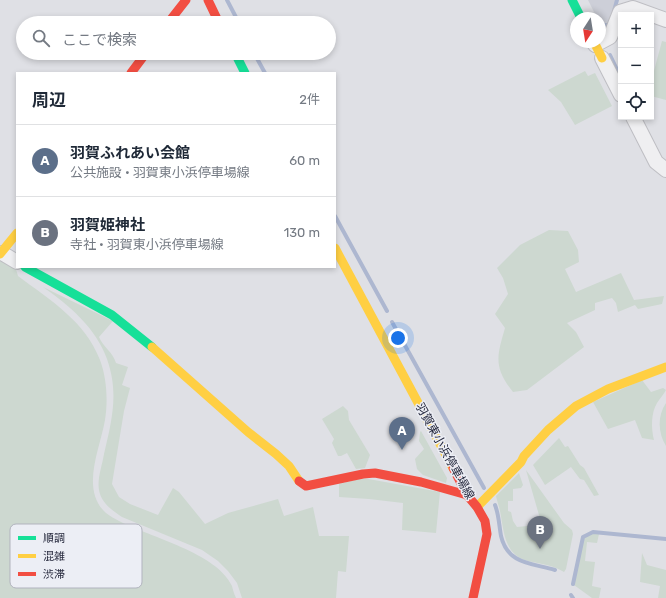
<!DOCTYPE html>
<html lang="ja">
<head>
<meta charset="utf-8">
<style>
	:root { --surface:#fff; --page:#f2f2f3; --text:#1f2937; --muted:#747a83; --line:#e0e1e3; --accent:#ea580c }
	body { margin:0; font-family:Rubik,"Noto Sans JP",sans-serif; background:var(--page); color:var(--text) }
	.controls { position:absolute; right:12px; top:12px; display:grid; overflow:hidden; border-radius:0px; box-shadow:0 2px 6px #0003 }
	.controls button { width:36px; height:36px; display:grid; place-items:center; padding:0; border:0; border-bottom:1px solid var(--line); background:var(--surface); color:var(--text); font:20px sans-serif }
	.compass { position:absolute; left:570px; top:12px; width:36px; height:36px; border-radius:50%; background:var(--surface); box-shadow:0 2px 6px #0003; rotate:192deg }
	.you { position:absolute; left:398px; top:338px; width:14px; height:14px; margin:-10px; border:3px solid #fff; border-radius:50%; background:#1a73e8; box-shadow:0 0 0 6px #1a73e833 }
	.badge { display:grid; place-items:center; width:26px; height:26px; border-radius:50%; background:var(--accent); color:#fff; font-size:13px; font-weight:700 }
	.pin { position:absolute; translate:-50% -33px; filter:drop-shadow(0 1px 2px #0008) }
	.pin::after { content:''; position:absolute; top:21px; width:14px; height:12px; background:inherit; clip-path:polygon(0 0,100% 0,50% 100%) }
	.list { margin:0; padding:0; list-style:none }
	h2 { display:flex; justify-content:space-between; align-items:center; height:52px; margin:0; padding:0 16px; font-size:17px }
	h2 small { font-size:13px; font-weight:400; color:var(--muted) }
	.list li { display:grid; grid-template-columns:26px 1fr auto; gap:12px; align-items:center; box-sizing:border-box; height:72px; padding:0 16px; border-top:1px solid var(--line) }
	.list b { display:block; font-size:15px; white-space:nowrap }
	.list p { margin:0; font-size:13px; white-space:nowrap; color:var(--muted) }
	.list em { font-size:13px; font-style:normal; color:var(--muted) }
	.icon { flex:none; width:22px; height:22px; fill:none; stroke:currentColor; stroke-width:2; stroke-linecap:round; stroke-linejoin:round }
	.map { position:relative; flex:none; width:666px; height:598px; overflow:hidden }
	.search { position:absolute; background:var(--surface); box-shadow:0 2px 6px #0003; left:16px; top:16px; width:320px; height:44px; display:flex; align-items:center; gap:10px; box-sizing:border-box; padding:0 14px; border-radius:22px; color:var(--muted); font-size:15px }
	.panel { position:absolute; background:var(--surface); box-shadow:0 2px 6px #0003; left:16px; top:72px; width:320px; height:196px; border-radius:0px }
	.map>svg:first-child { display:block }
</style>
</head>
<body>
<div class="map">
<svg width="666" height="598" viewBox="0 0 666 598">
	<rect width="100%" height="100%" fill="#dfe0e5"/>
	<polygon fill="#cdcfd8" points="588,0 616,0 608,23 600,24 600,18 597,18"/>
	<g fill="#cdd8d0">
		<polygon points="662,41 666,42 666,100 651,96 651,82"/>
		<polygon points="585,71 588,76 595,73 612,106 575,125 561,102 548,90"/>
		<path d="M549,230L568,231L578,250L579,262L565,269L576,292L621,273L634,300L664,296L662,304L638,309L635,305L618,312L616,303L612,298L595,303V310L567,323L576,332L584,347L527,390L513,392C493,367 497,356 505,328L495,314L508,294L503,278L497,268L520,245Z"/>
		<path d="M0,261L15,266L18,276C50,300 85,321 100,360C107,379 108,401 105,420C100,449 80,490 106,513C110,516 115,519 119,521C150,537 217,553 232,586C233,590 234,594 236,598H0Z"/>
		<path d="M43,287L113,321L99,337C103,347 113,352 116,363L128,367L122,385L130,388L124,411L112,484L119,497L130,504L158,515L173,488L179,492L205,524L228,513L278,499L284,516L313,507L319,536H349L346,572L338,571L336,598H242L237,583L228,571L218,561L202,550L122,517C113,511 101,503 99,490C97,479 102,466 104,454C112,420 119,393 107,359C96,328 69,305 43,287Z"/>
		<path d="M642,380L651,392L663,388L666,390C664,394 660,398 657,403C651,413 651,428 654,440L642,438L635,420L608,429L593,402Z"/>
		<path d="M666,403V446C658,433 657,416 666,403Z"/>
		<polygon points="343,406 348,411 349,420 370,455 365,468 356,469 347,453 341,456 338,456 332,443 334,439 322,419"/>
		<polygon points="421,431 447,478 446,483 423,475 417,469 415,459 424,449 419,441 420,432"/>
		<polygon points="559,438 565,447 568,446 580,465 584,468 599,495 594,496 584,480 580,479 571,467 545,485 533,465"/>
		<path d="M526,470L564,523L572,530L573,534L566,569L564,572C553,565 541,564 528,561C504,555 504,531 500,511C499,506 497,501 496,496L519,473L523,485L521,488L513,489V501H508V511L511,512L513,521L517,527L537,525L541,522Z"/>
		<polygon points="363,478 440,492 436,533 402,530 403,503 369,499 339,497 339,484"/>
		<polygon points="593,533 599,534 597,543 587,542 585,561 595,562 592,586 601,588 599,598 592,598 574,585 584,538"/>
		<polygon points="642,553 647,565 666,570 666,598 658,598 660,586 640,582"/>
	</g>
	<g fill="none" stroke-linecap="round" stroke-linejoin="round">
		<g stroke="#adb7d0" stroke-width="4">
			<polyline points="227,0 239,23"/>
			<polyline points="614,11 617,0"/>
			<polyline points="600,25 609,25 610,23"/>
			<polyline points="254,53 265,73"/>
			<polyline points="610,55 621,78"/>
			<polyline points="335,216 387,311"/>
			<polyline points="392,322 484,488"/>
			<path d="M495,505C499,515 499,525 501,536C508,565 532,563 555,570"/>
			<polyline points="573,584 583,537 593,532 666,539"/>
			<polyline points="571,595 573,598"/>
		</g>
		<g stroke="#bebec3" stroke-width="16">
			<g id="street">
				<polyline points="595,45 610,37 620,12 633,8 666,20"/>
				<polyline points="602,58 621,95"/>
				<polyline points="633,117 656,162 666,170"/>
				<polyline points="2,253 17,262"/>
			</g>
		</g>
		<use href="#street" stroke="#efeff1" stroke-width="14"/>
		<g stroke="#16e098" stroke-width="9">
			<polyline points="572,0 581,18"/>
			<polyline points="235,53 245,73"/>
			<polyline points="25,267 112,315 152,347"/>
		</g>
		<g stroke="#ffcf43" stroke-width="9">
			<polyline points="594,42 602,58"/>
			<polyline points="335,248 453,468"/>
			<polyline points="0,254 17,233"/>
			<polyline points="152,347 248,432 276,454 289,466 299,481"/>
			<polyline points="477,507 521,462 524,456 548,430 576,406 608,389 666,367"/>
		</g>
		<g stroke="#f24e42" stroke-width="9">
			<polyline points="208,0 219,23"/>
			<polyline points="168,23 186,0"/>
			<polyline points="131,73 146,53"/>
			<polyline points="453,468 467,495 477,507 485,521 487,534 473,598"/>
			<polyline points="299,481 306,486 363,474 375,473 421,482 467,495"/>
		</g>
	</g>
	<g text-anchor="middle" dominant-baseline="central" stroke-width="3" stroke-linejoin="round" paint-order="stroke">
		<g font-size="12" fill="#272a3e" stroke="#eceef5">
			<text transform="translate(445 451) rotate(61)">羽賀東小浜停車場線</text>
		</g>
	</g>
	<rect x="10" y="524" width="132" height="64" rx="6" fill="#eceef5" stroke="#b1b3be" stroke-width="1"/>
	<rect x="18" y="536" width="18" height="4" fill="#16e098"/>
	<rect x="18" y="554" width="18" height="4" fill="#ffcf43"/>
	<rect x="18" y="572" width="18" height="4" fill="#f24e42"/>
	<g font-size="11" fill="#272a3e">
		<text x="43" y="542">順調</text>
		<text x="43" y="560">混雑</text>
		<text x="43" y="578">渋滞</text>
	</g>
</svg>
<div class="controls">
<button>+</button>
<button>−</button>
<button><svg class="icon" aria-label="locate" viewBox="0 0 24 24"><circle cx="12" cy="12" r="6"/><path d="M12 2v4M12 18v4M2 12h4M18 12h4"/></svg></button>
</div>
<svg class="compass" viewBox="-18 -18 36 36"><path d="M0-13l5 13h-10z" fill="#e53935"/><path d="M0 13l5-13h-10z" fill="#747a83"/></svg>
<div class="you"></div>
<div class="pin badge" style="left:402px;top:450px;background:#5c6f8a">A</div>
<div class="pin badge" style="left:540px;top:549px;background:#6b7280">B</div>
<div class="search"><svg class="icon" aria-label="search" viewBox="0 0 24 24"><circle cx="10" cy="10" r="6"/><path d="M15 15l6 6"/></svg>ここで検索</div>
<section class="panel">
<h2>周辺<small>2件</small></h2>
<ul class="list">
<li><span class="badge" style="background:#5c6f8a">A</span><div><b>羽賀ふれあい会館</b><p>公共施設 · 羽賀東小浜停車場線</p></div><em>60 m</em></li>
<li><span class="badge" style="background:#6b7280">B</span><div><b>羽賀姫神社</b><p>寺社 · 羽賀東小浜停車場線</p></div><em>130 m</em></li>
</ul>
</section>
</div>
</body>
</html>
